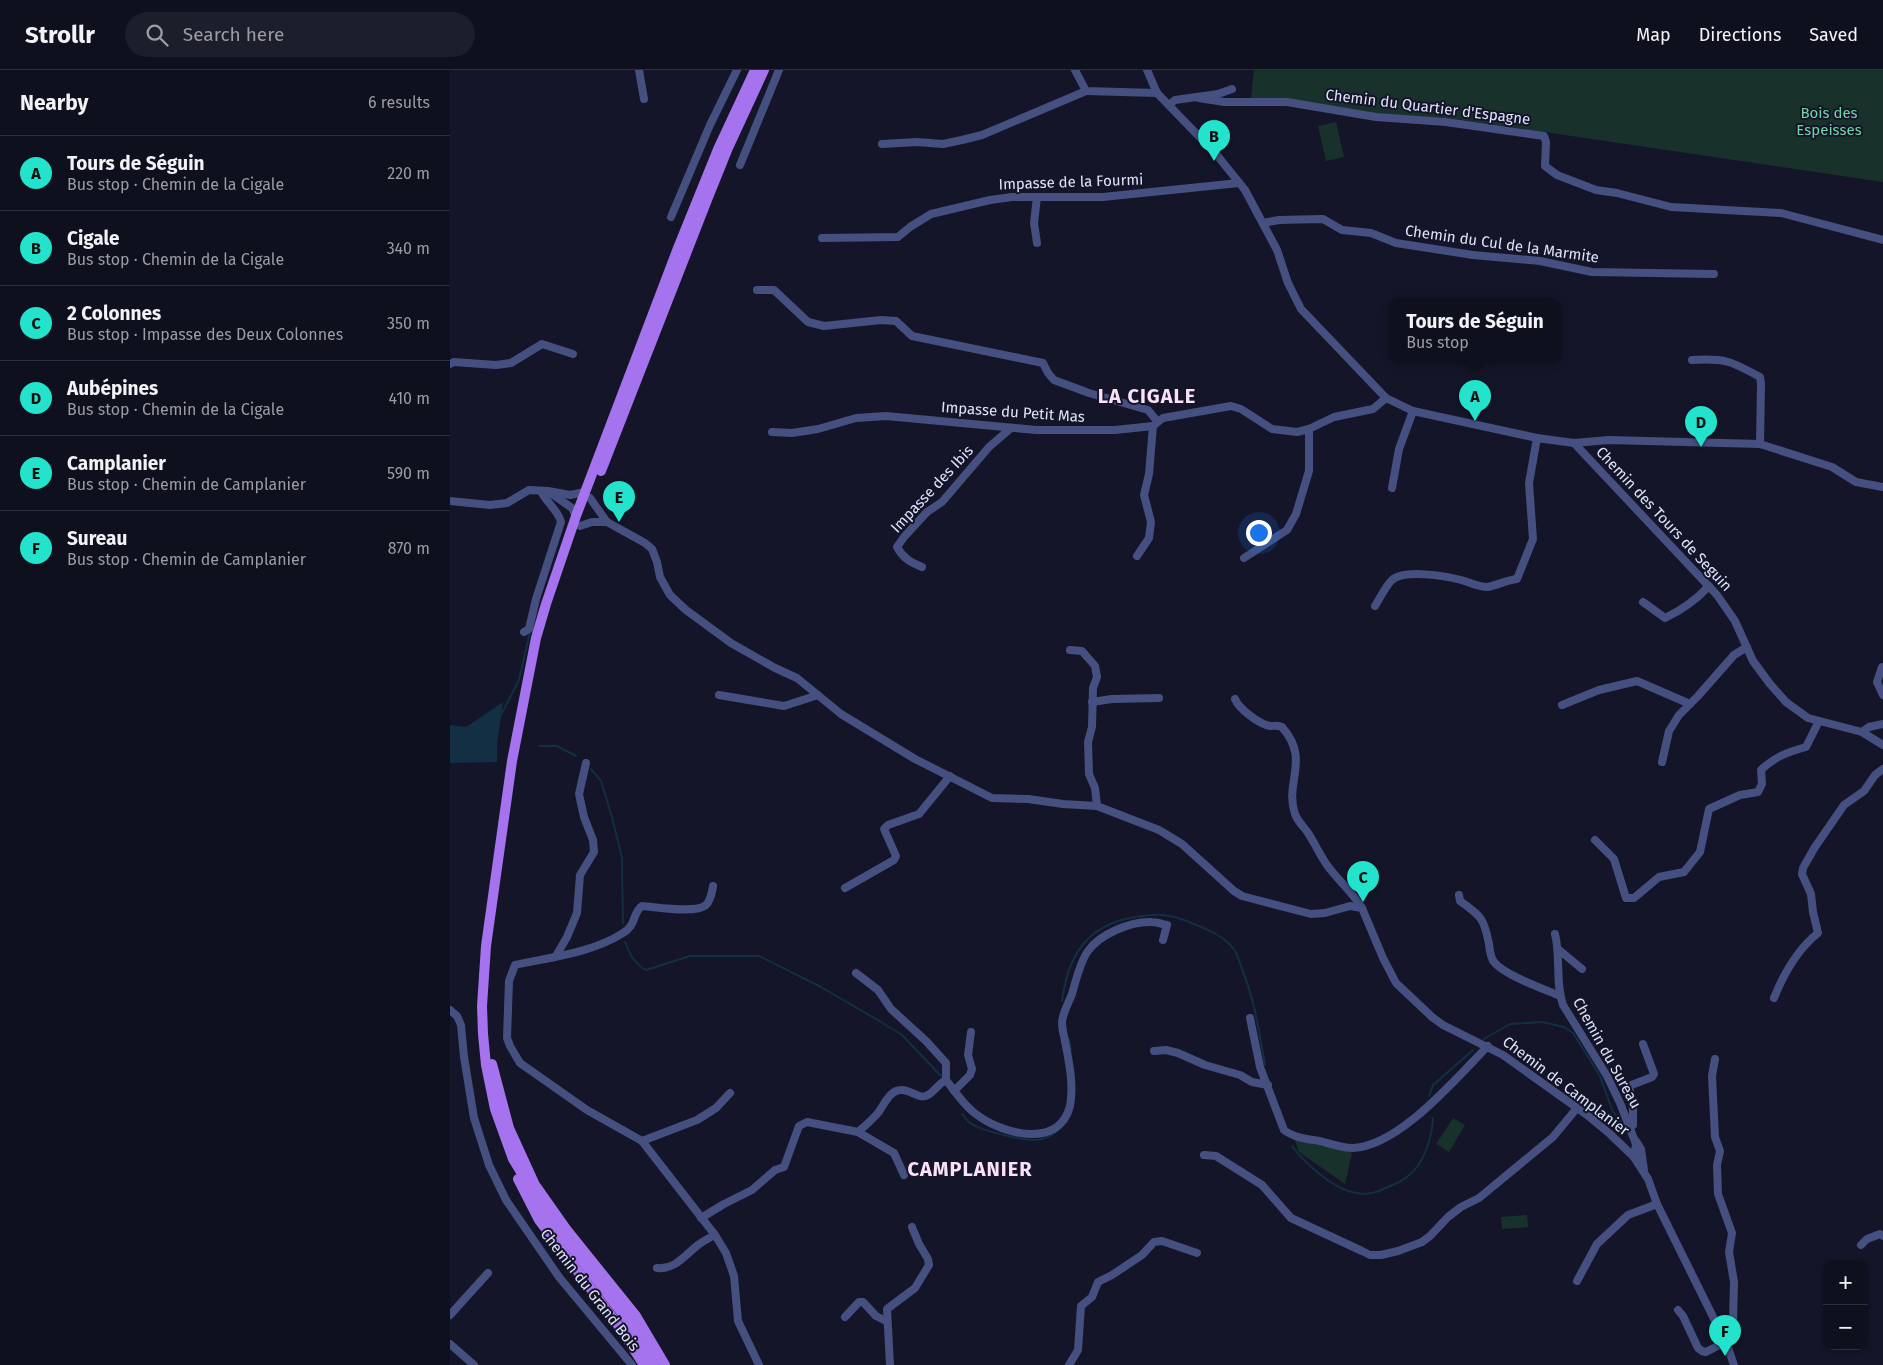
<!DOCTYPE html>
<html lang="en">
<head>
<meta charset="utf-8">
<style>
	:root { --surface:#0f101e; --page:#1d1e2b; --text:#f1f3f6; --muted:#9b9da4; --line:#2f303c; --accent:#23e3cc }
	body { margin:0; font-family:"Fira Sans",sans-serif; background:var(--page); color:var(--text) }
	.controls { position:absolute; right:15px; bottom:15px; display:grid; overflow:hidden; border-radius:10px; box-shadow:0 1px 4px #0004 }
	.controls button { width:45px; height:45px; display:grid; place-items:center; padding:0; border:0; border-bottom:1px solid var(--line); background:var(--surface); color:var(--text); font:25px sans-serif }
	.you { position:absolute; left:808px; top:462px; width:18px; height:18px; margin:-12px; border:4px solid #fff; border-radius:50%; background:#1a73e8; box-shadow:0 0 0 8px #1a73e833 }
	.badge { display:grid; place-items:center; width:32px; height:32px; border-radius:50%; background:var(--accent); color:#111; font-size:16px; font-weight:700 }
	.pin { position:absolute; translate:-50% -41px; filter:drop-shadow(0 1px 2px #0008) }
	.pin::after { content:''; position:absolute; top:26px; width:18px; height:15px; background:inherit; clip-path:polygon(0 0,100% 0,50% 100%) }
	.popup { position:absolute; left:939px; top:228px; width:172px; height:65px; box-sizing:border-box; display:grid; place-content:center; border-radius:10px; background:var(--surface); filter:drop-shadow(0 1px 4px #0005); font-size:16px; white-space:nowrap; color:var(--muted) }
	.popup b { font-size:19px; color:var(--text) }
	.popup::after { content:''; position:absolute; left:50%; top:100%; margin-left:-10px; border:10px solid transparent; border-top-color:var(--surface) }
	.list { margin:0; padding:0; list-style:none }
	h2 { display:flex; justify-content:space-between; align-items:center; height:65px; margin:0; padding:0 20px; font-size:21px }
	h2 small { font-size:16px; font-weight:400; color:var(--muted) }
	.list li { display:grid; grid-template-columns:32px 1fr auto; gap:15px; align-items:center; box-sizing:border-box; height:75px; padding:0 20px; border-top:1px solid var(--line) }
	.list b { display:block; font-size:19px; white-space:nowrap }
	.list p { margin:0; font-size:16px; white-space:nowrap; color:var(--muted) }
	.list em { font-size:16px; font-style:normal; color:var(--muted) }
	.icon { flex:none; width:28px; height:28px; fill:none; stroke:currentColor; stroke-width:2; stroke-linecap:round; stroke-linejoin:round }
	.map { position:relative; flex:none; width:1433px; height:1295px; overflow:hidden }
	header { display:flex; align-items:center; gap:30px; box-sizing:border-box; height:70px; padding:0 25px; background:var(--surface); border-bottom:1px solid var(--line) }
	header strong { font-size:24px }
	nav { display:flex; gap:28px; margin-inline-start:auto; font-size:18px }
	.search { width:350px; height:45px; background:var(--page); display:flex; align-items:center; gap:12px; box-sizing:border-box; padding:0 18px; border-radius:28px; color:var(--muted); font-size:19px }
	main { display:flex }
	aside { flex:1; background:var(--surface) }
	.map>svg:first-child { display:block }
</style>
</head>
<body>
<header>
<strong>Strollr</strong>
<div class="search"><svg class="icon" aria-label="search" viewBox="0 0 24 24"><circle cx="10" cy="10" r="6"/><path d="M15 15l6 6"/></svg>Search here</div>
<nav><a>Map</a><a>Directions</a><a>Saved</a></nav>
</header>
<main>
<aside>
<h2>Nearby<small>6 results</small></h2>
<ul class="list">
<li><span class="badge">A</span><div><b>Tours de Séguin</b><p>Bus stop · Chemin de la Cigale</p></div><em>220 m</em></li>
<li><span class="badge">B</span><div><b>Cigale</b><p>Bus stop · Chemin de la Cigale</p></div><em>340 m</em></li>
<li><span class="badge">C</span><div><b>2 Colonnes</b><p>Bus stop · Impasse des Deux Colonnes</p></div><em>350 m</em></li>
<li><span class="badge">D</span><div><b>Aubépines</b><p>Bus stop · Chemin de la Cigale</p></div><em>410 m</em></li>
<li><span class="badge">E</span><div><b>Camplanier</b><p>Bus stop · Chemin de Camplanier</p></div><em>590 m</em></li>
<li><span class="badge">F</span><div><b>Sureau</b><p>Bus stop · Chemin de Camplanier</p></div><em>870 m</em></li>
</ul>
</aside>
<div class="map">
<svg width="1433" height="1295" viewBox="0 0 1433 1295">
	<rect width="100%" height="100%" fill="#141528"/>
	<g fill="#18312b">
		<polygon points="804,0 1433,0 1433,112 999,48 930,44 839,29 801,28"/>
		<polygon points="886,52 894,87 876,91 868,56"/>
		<polygon points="1003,1048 1015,1055 999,1082 986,1074"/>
		<polygon points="844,1068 877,1075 902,1083 895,1114 849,1082"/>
		<polygon points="1077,1145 1078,1157 1052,1159 1051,1147"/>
	</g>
	<polygon fill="#122f43" points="53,632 47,675 47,692 0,693 0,655 16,657"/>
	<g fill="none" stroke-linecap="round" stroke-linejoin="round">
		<g stroke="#122f43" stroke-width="2">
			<polyline points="50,647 69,610 80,562"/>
			<polyline points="90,676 107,676 126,686"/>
			<polyline points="141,699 151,711 162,747 172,788 173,853"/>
			<path d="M175,872C180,885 184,893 196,900L240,886H309L371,917L436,955L452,965L491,1006"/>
			<path d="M612,931C618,885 637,855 685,847C710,843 721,844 744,854C759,860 776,867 785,881C788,886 790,893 792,899C805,931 809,962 815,995"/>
			<polyline points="619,969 621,980"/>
			<polyline points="1034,969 1060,954 1092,952 1114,957 1123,963 1150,1006 1162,1040 1175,1057"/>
			<polyline points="979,1026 983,1015 1023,980"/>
			<path d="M512,1044C515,1047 517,1051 520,1053C532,1061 579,1073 592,1069C600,1067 607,1062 612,1056"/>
			<path d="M842,1076C854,1092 879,1115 898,1121C913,1126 924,1124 938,1117C945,1114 953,1111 958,1106C974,1094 982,1068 983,1048"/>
		</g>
		<g stroke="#455081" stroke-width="8">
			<polyline points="189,0 194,29"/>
			<polyline points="625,0 636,21 707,23"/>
			<polyline points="697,0 707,23 766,84 795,120 827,180 838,213 851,239 936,328 963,341 1087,368 1124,373 1159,370 1310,374 1382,397 1406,412 1433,417"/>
			<polyline points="749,28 774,32 837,32 926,47 996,52 1094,66 1096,72 1095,96 1107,105 1146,120 1167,123 1221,137 1331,143 1433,170"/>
			<polyline points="719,35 725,30 768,24 782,19"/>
			<polyline points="432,74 467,72 493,74 512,70 532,65 636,21"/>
			<polyline points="290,95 329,0"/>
			<polyline points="221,147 260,55 287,0"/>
			<polyline points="813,153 829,150 873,149 892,160 921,163 946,173 1023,185 1090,191 1142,202 1264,204"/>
			<polyline points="372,168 448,167 460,157 481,144 540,130 562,127 653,127 789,113"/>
			<polyline points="587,173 584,153 587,127"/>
			<polyline points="307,220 324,220 358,252 374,256 431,250 446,251 462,266 593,293 598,303 604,310 639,323 698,340 707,351"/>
			<path d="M1242,290C1275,288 1281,291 1310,307L1311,314L1310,374"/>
			<polyline points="0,294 4,292 46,295 61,293 92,274 123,284"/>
			<polyline points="322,362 342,363 368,359 406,348 436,346 586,360 665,360 703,356 713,348 781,336 791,339 822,359 847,362 859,359 884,347 923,339 936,328"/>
			<polyline points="1124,373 1267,525 1285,551 1303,591 1320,614 1336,632 1358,648 1412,662 1433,675"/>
			<polyline points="942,418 949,379 963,341"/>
			<polyline points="102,424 122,438 126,446"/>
			<polyline points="140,428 157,452 195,473 202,479 207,492 210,507 220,525 236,540 281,573 325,598 347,608 391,644 465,689 542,728 578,729 613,734 647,736 709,760 732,774 784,821 792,826 861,844 875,843 900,836 912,838 933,888 946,913 982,947 993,955 1053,985 1137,1045 1160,1064 1184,1087 1198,1109 1207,1134 1277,1275 1284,1295"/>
			<polyline points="0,431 40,435 57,433 79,420 98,421 120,425 135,422"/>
			<polyline points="130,456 142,452 157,452"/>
			<polyline points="687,486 699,468 701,452 694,425 699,404 703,356"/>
			<polyline points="794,488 837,460 846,444 859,401 859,359"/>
			<path d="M472,497C460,492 453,488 447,477L454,467L477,442L492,432L539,377L561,358"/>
			<path d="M1193,532L1215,548C1232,540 1246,530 1259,516"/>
			<path d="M925,536C930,528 935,517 942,510C954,499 996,506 1011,510C1019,512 1028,517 1037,517C1046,516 1056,510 1067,509L1083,469L1079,413L1087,368"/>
			<path d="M74,562L79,559L86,529L111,452C108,440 96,432 91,421"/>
			<polyline points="620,580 632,581 645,596 647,607 643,618 642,657 638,672 639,704 645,718 647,736"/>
			<polyline points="1432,597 1427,612 1433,625"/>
			<polyline points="269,625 334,636 368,625"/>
			<path d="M785,629C789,639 809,654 820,656C824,656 827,655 832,657C861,690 834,712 845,744C848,752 854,757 858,763C866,775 871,788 880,799C891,813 903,823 912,838"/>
			<polyline points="642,632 662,629 709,628"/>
			<polyline points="1112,635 1149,620 1187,611 1240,634"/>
			<polyline points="1412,662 1419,657 1433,654"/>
			<polyline points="1212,692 1219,661 1229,645 1248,626 1284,585 1297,577"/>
			<path d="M1145,770L1164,789L1176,828H1184L1209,807L1234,802L1250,782L1259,739L1290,725L1308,722L1312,714L1311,700C1324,687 1338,682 1356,677L1369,651"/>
			<path d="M263,816C262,822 261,830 256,835C246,844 207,837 192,836C182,843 187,855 173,863C142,883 101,887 65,895L59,911L57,968L60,976L70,993L137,1040L192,1071L265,1165L276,1183L284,1206L288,1251L309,1295"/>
			<polyline points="395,818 444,790 446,786 434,759 438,755 469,744 500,706"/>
			<path d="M1009,825L1010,831C1031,846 1034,848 1039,874C1040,880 1040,887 1044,892C1054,905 1094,919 1110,926"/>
			<path d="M1105,864C1111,888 1105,912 1113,935L1157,1006L1170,1033L1186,1074L1184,1087"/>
			<polyline points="1108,879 1132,899"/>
			<polyline points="106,886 117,867 127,843 130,805 144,782 143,770 134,747 129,724 136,693"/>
			<polyline points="406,903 428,920 441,939 476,971 496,993 496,1010"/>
			<path d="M1324,928C1334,903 1348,879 1368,863L1363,842L1361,824L1352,804L1353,798L1365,777L1394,735L1414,721L1425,705L1433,699"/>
			<polyline points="0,940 7,946 11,955 14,987 24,1048 39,1095 56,1130 109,1207 182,1295"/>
			<path d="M800,948L810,997L834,1060C844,1068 858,1069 870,1071C881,1074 892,1078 903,1078C950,1076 1007,1007 1038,976"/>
			<polyline points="704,981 716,980 728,983 755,995 790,1005 802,1012 818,1015"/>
			<polyline points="1265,989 1262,1006 1265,1067 1270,1081 1267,1095 1268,1124 1282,1163 1279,1182 1284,1212 1283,1254 1277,1275"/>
			<polyline points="504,1021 520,1005 522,999 518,985 521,962"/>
			<polyline points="1183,1055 1183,1038 1179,1016 1202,1007 1204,1004 1193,974"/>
			<path d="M408,1062C415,1056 422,1050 428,1043C434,1035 440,1019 452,1020C461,1020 469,1030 478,1025C485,1021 488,1014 496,1010C506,1023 516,1038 530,1047C555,1064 609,1079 620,1036C624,1015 619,992 615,971C614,966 612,959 612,953C612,944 619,932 622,924C626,910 630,892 638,881C650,864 681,851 702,852C707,852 712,854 717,855L713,870"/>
			<polyline points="192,1071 247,1050 266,1038 280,1023"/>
			<polyline points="1186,1071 1191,1079 1194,1100"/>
			<polyline points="754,1085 766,1086 812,1115 841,1148 912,1181 920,1185 931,1185 948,1181 972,1172 980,1166 998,1147 1011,1137 1029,1128 1103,1067 1127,1038"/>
			<polyline points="251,1148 274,1134 302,1120 325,1100 334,1097 349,1056 357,1052 408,1062 444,1083 454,1105"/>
			<polyline points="1411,1175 1417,1169 1430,1164 1433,1166"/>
			<path d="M207,1198C225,1200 235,1185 248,1175C253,1171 259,1168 265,1165"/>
			<polyline points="1127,1211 1147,1174 1178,1145 1207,1134"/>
			<polyline points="1228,1240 1233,1246 1248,1278 1252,1281 1256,1282 1275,1272"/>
			<polyline points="0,1245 38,1203"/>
			<polyline points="395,1247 409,1232 413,1232 426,1246 436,1251"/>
			<polyline points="0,1274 24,1295"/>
			<polyline points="440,1295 437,1239 465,1218 479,1195 478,1189 469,1174 462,1157"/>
			<polyline points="619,1295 628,1280 631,1236 642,1227 648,1212 662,1205 692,1185 704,1172 712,1171 747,1183"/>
		</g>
		<g stroke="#a573ed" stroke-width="10">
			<polyline points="151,401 257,130 278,78 314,0"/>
			<polyline points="42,994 59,1058 85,1115 116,1159 186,1246 215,1295"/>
			<polyline points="68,1109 89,1150 168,1255 194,1295"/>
			<polyline points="204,1295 178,1251 97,1145 63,1089 45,1039 36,995 33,964 32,936 36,876 62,691 86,568 96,534 126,446 228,178 269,77 305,0"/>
		</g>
	</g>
	<g text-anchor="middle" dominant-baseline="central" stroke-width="4" stroke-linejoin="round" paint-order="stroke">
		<g font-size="15" fill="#dfe2fb" stroke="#141528">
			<text transform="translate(978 37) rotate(7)">Chemin du Quartier d'Espagne</text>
			<text transform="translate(621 112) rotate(-2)">Impasse de la Fourmi</text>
			<text transform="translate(1052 174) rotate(8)">Chemin du Cul de la Marmite</text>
			<text transform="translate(563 342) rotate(4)">Impasse du Petit Mas</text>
			<text transform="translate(482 419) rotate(-47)">Impasse des Ibis</text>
			<text transform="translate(1214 449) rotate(47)">Chemin des Tours de Seguin</text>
			<text transform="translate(1157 983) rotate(61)">Chemin du Sureau</text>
			<text transform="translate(1116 1016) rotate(37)">Chemin de Camplanier</text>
			<text transform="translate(140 1220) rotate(52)">Chemin du Grand Bois</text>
		</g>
		<g font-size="15" fill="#73d3a6" stroke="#141528">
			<text x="1379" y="43">Bois des<tspan x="1379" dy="17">Espeisses</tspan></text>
		</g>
		<g font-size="20" font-weight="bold" letter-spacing="1" fill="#fbe1f7" stroke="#141528">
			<text x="697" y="326">LA CIGALE</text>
			<text x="520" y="1099">CAMPLANIER</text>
		</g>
	</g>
</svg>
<div class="controls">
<button>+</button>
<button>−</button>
</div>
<div class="you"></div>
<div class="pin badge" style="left:1025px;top:351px">A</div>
<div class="popup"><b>Tours de Séguin</b>Bus stop</div>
<div class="pin badge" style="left:764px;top:91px">B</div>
<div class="pin badge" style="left:913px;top:832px">C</div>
<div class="pin badge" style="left:1251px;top:377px">D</div>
<div class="pin badge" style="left:169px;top:452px">E</div>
<div class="pin badge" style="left:1275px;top:1286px">F</div>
</div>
</main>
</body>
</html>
